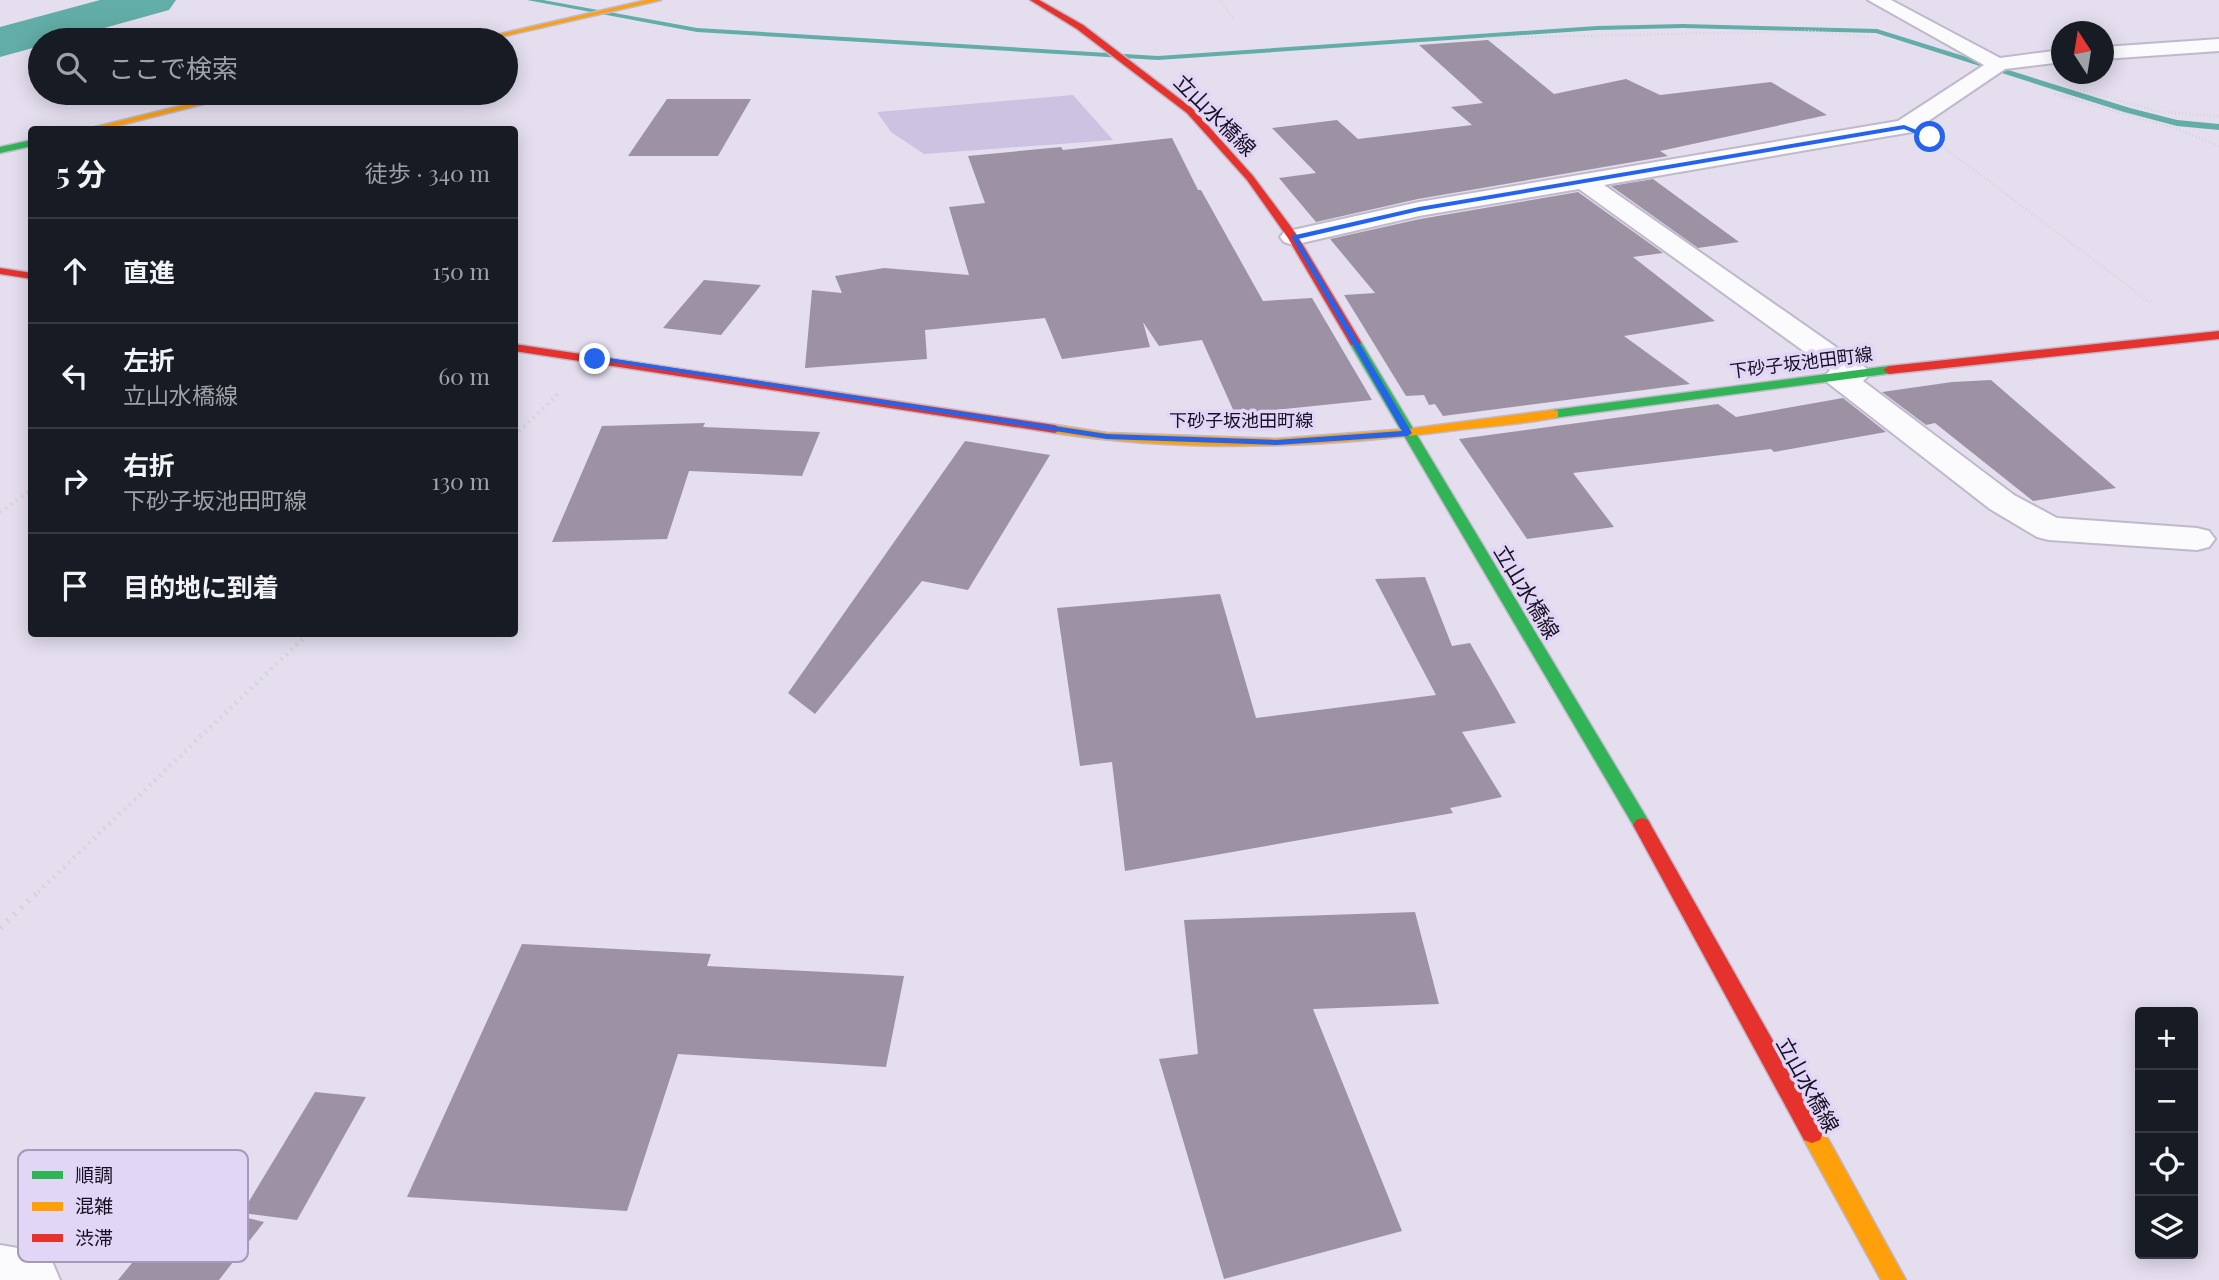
<!DOCTYPE html>
<html lang="ja">
<head>
<meta charset="utf-8">
<style>
	:root { --surface:#171b24; --page:#242831; --text:#f1f3f6; --muted:#9ea1a6; --line:#363941 }
	body { margin:0; font-family:"Playfair Display","Noto Sans JP",serif; background:var(--page); color:var(--text) }
	.controls { position:absolute; right:21px; bottom:21px; display:grid; overflow:hidden; border-radius:7px; box-shadow:0 4px 18px #0003 }
	.controls button { width:63px; height:63px; display:grid; place-items:center; padding:0; border:0; border-bottom:2px solid var(--line); background:var(--surface); color:var(--text); font:35px sans-serif }
	.compass { position:absolute; left:2051px; top:21px; width:63px; height:63px; border-radius:50%; background:var(--surface); box-shadow:0 4px 18px #0003; rotate:348deg }
	.stop { position:absolute; width:21px; height:21px; margin:-16px; border:5px solid #2563eb; border-radius:50%; background:#fff }
	.stop.end { background:#2563eb; border-color:#fff; box-shadow:0 2px 7px #0008 }
	.list { margin:0; padding:0; list-style:none }
	h2 { display:flex; justify-content:space-between; align-items:center; height:91px; margin:0; padding:0 28px; font-size:30px }
	h2 small { font-size:23px; font-weight:400; color:var(--muted) }
	.list li { display:grid; grid-template-columns:46px 1fr auto; gap:21px; align-items:center; box-sizing:border-box; height:105px; padding:0 28px; border-top:2px solid var(--line) }
	.list b { display:block; font-size:26px; white-space:nowrap }
	.list p { margin:0; font-size:23px; white-space:nowrap; color:var(--muted) }
	.list em { font-size:23px; font-style:normal; color:var(--muted) }
	.icon { flex:none; width:38px; height:38px; fill:none; stroke:currentColor; stroke-width:2; stroke-linecap:round; stroke-linejoin:round }
	.map { position:relative; flex:none; width:2219px; height:1280px; overflow:hidden }
	.search { position:absolute; background:var(--surface); box-shadow:0 4px 18px #0003; left:28px; top:28px; width:490px; height:77px; display:flex; align-items:center; gap:18px; box-sizing:border-box; padding:0 24px; border-radius:38px; color:var(--muted); font-size:26px }
	.panel { position:absolute; background:var(--surface); box-shadow:0 4px 18px #0003; left:28px; top:126px; width:490px; height:511px; border-radius:7px }
	.map>svg:first-child { display:block }
</style>
</head>
<body>
<div class="map">
<svg width="2219" height="1280" viewBox="0 0 2219 1280">
	<rect width="100%" height="100%" fill="#e4deef"/>
	<polygon fill="#cdc2e1" points="1073,95 1113,140 924,154 891,132 877,112"/>
	<g fill="none" stroke-linecap="round" stroke-linejoin="round">
		<polygon fill="#62ada7" fill-rule="evenodd" points="527,0 543,0 697,28 1158,56 1597,26 1683,24 1877,29 2130,108 2177,120 2219,124 2219,130 2177,126 2124,112 1876,33 1683,28 1597,30 1158,60 697,32"/>
		<polygon fill="#62ada7" fill-rule="evenodd" points="100,0 176,0 169,10 61,40 40,40 40,46 0,57 0,27"/>
	</g>
	<g fill="#9d92a4">
		<polygon points="1488,40 1554,94 1626,79 1660,95 1771,82 1827,115 1660,151 1668,156 1418,199 1316,222 1279,178 1316,173 1272,128 1337,120 1358,139 1472,125 1451,107 1483,103 1419,45"/>
		<polygon points="667,99 751,99 718,156 628,156"/>
		<polygon points="1172,138 1198,190 1201,190 1263,301 1312,298 1372,400 1235,414 1202,340 1159,346 1143,322 1150,347 1062,359 1045,318 925,330 927,359 805,368 812,290 842,293 835,276 884,268 969,275 949,207 985,203 968,156 1061,147 1063,150"/>
		<polygon points="1653,179 1739,242 1698,248 1611,186"/>
		<polygon points="1578,192 1663,253 1633,257 1715,321 1624,336 1690,384 1443,416 1435,404 1429,405 1424,395 1406,396 1344,295 1375,293 1330,239 1420,219"/>
		<polygon points="704,280 761,285 721,335 663,328"/>
		<polygon points="1991,380 2116,488 2033,501 1935,423 1926,425 1882,392 1952,382"/>
		<polygon points="1843,398 1886,432 1774,452 1771,449 1573,473 1614,527 1527,539 1459,439 1718,404 1736,417"/>
		<polygon points="705,423 703,427 820,432 802,476 689,471 667,539 552,542 602,426"/>
		<polygon points="965,441 1050,455 968,590 922,581 815,714 788,693"/>
		<polygon points="1425,577 1452,646 1470,643 1516,723 1462,732 1502,797 1450,808 1453,813 1125,871 1112,762 1080,766 1057,608 1220,594 1256,718 1436,695 1375,579"/>
		<polygon points="1415,912 1439,1004 1313,1009 1402,1231 1224,1279 1159,1059 1198,1054 1184,920"/>
		<polygon points="522,944 711,954 707,966 904,976 886,1067 678,1054 627,1211 407,1197"/>
		<polygon points="315,1092 366,1097 297,1220 242,1213"/>
		<polygon points="74,1176 182,1202 264,1222 219,1280 118,1280 151,1240 43,1213"/>
	</g>
	<g fill="none" stroke-linecap="round" stroke-linejoin="round">
		<g stroke="#bfb9ca" stroke-width="4">
			<g id="street">
				<polygon points="1868,0 1891,0 2000,58 2062,50 2062,62 2005,69 1912,132 1604,185 1866,368 1870,374 1863,381 2014,495 2057,518 2197,528 2209,531 2215,539 2209,547 2197,550 2049,540 2037,537 1990,509 1828,383 1824,377 1830,370 1579,189 1419,216 1293,245 1284,242 1280,237 1284,232 1419,202 1898,121 1984,65"/>
				<polygon points="2219,39 2219,51 2104,59 2104,47"/>
				<polygon points="0,1245 30,1250 51,1259 60,1280 0,1280"/>
			</g>
		</g>
		<g stroke="#bfb9ca" stroke-width="3">
			<g id="fast">
				<polygon points="32,140 32,146 0,153 0,147"/>
				<polygon points="1355,338 1361,342 1648,820 1651,825 1648,830 1642,832 1636,830 1349,342"/>
				<polygon points="1889,366 1893,367 1893,373 1553,418 1547,414 1553,410"/>
			</g>
		</g>
		<g stroke="#bfb9ca" stroke-width="3">
			<g id="slow">
				<polygon points="647,0 661,0 487,40 474,40"/>
				<polygon points="233,93 247,93 101,130 83,130"/>
				<path d="M1553,410L1558,411V417C1525,424 1490,426 1457,430C1324,448 1188,453 1055,433L1049,429L1055,425L1107,433L1276,439L1408,429Z"/>
				<polygon points="1812,1121 1820,1124 1906,1280 1881,1280 1804,1140 1801,1132 1804,1124"/>
			</g>
		</g>
		<g stroke="#bfb9ca" stroke-width="3">
			<g id="jam">
				<polygon points="1030,0 1039,0 1083,25 1193,109 1253,176 1297,235 1361,342 1359,345 1351,345 1349,342 1288,238 1247,180 1187,113 1077,29"/>
				<polygon points="0,268 32,273 32,279 0,274"/>
				<polygon points="2219,331 2219,339 1889,374 1883,370 1889,366"/>
				<polygon points="514,344 1055,425 1061,429 1055,433 514,351"/>
				<polygon points="1642,818 1648,820 1820,1124 1823,1132 1820,1140 1812,1143 1804,1140 1633,825 1636,820"/>
			</g>
		</g>
		<g stroke="#d6d5da" stroke-width="2.5" stroke-dasharray="1 2.5" stroke-linecap="butt">
			<polyline points="1220,0 1233,18"/>
			<polyline points="1486,38 1809,31 1870,37"/>
			<polyline points="2070,87 2161,112 2219,116"/>
			<polyline points="2055,94 2172,127 2219,146"/>
			<polyline points="1942,146 2151,303"/>
		</g>
		<g stroke="#d6d5da" stroke-width="3.5" stroke-dasharray="2 4.5" stroke-linecap="butt">
			<polyline points="514,436 559,393"/>
			<polyline points="0,512 32,490"/>
		</g>
		<polyline stroke="#d6d5da" stroke-width="4.5" stroke-dasharray="2 5" stroke-linecap="butt" points="38,892 308,634"/>
		<polyline stroke="#d6d5da" stroke-width="6" stroke-dasharray="2.5 7" stroke-linecap="butt" points="0,928 40,890"/>
		<use href="#street" fill="#fbfafd" fill-rule="evenodd"/>
		<use href="#fast" fill="#30b455" fill-rule="evenodd"/>
		<use href="#slow" fill="#ff9f0a" fill-rule="evenodd"/>
		<use href="#jam" fill="#e5322d" fill-rule="evenodd"/>
	</g>
	<polygon fill="#2563eb" points="1904,125 1934,137 1928,139 1904,129 1419,211 1298,239 1412,433 1408,436 1276,445 1107,439 591,359 595,356 1107,434 1276,440 1402,431 1291,236 1419,207"/>
	<g text-anchor="middle" dominant-baseline="central" stroke-width="7" stroke-linejoin="round" paint-order="stroke">
		<g font-size="18" fill="#160e21" stroke="#e2d6f7">
			<text transform="translate(1801 362) rotate(-7)">下砂子坂池田町線</text>
			<text x="1241" y="420">下砂子坂池田町線</text>
		</g>
		<g font-size="21" fill="#160e21" stroke="#e2d6f7">
			<text transform="translate(1216 114) rotate(45)">立山水橋線</text>
			<text transform="translate(1528 591) rotate(59)">立山水橋線</text>
			<text transform="translate(1809 1084) rotate(61)">立山水橋線</text>
		</g>
	</g>
	<rect x="18" y="1150" width="230" height="112" rx="10" fill="#e2d6f7" stroke="#a59ab7" stroke-width="2"/>
	<rect x="32" y="1171" width="31" height="8" fill="#30b455"/>
	<rect x="32" y="1202" width="31" height="9" fill="#ff9f0a"/>
	<rect x="32" y="1234" width="31" height="8" fill="#e5322d"/>
	<g font-size="19" fill="#160e21">
		<text x="75" y="1182">順調</text>
		<text x="75" y="1213">混雑</text>
		<text x="75" y="1245">渋滞</text>
	</g>
</svg>
<div class="controls">
<button>+</button>
<button>−</button>
<button><svg class="icon" aria-label="locate" viewBox="0 0 24 24"><circle cx="12" cy="12" r="6"/><path d="M12 2v4M12 18v4M2 12h4M18 12h4"/></svg></button>
<button><svg class="icon" aria-label="layers" viewBox="0 0 24 24"><path d="M12 4l9 5-9 5-9-5zM3 14l9 5 9-5"/></svg></button>
</div>
<svg class="compass" viewBox="-18 -18 36 36"><path d="M0-13l5 13h-10z" fill="#e53935"/><path d="M0 13l5-13h-10z" fill="#9ea1a6"/></svg>
<div class="stop" style="left:1930px;top:137px"></div>
<div class="stop end" style="left:595px;top:359px"></div>
<div class="search"><svg class="icon" aria-label="search" viewBox="0 0 24 24"><circle cx="10" cy="10" r="6"/><path d="M15 15l6 6"/></svg>ここで検索</div>
<section class="panel">
<h2>5 分<small>徒歩 · 340 m</small></h2>
<ul class="list">
<li><svg class="icon" aria-label="ahead" viewBox="0 0 24 24"><path d="M12 20V5M6 11l6-6 6 6"/></svg><div><b>直進</b></div><em>150 m</em></li>
<li><svg class="icon" aria-label="left" viewBox="0 0 24 24"><path d="M17 20v-9H6M10 6l-5 5 5 5"/></svg><div><b>左折</b><p>立山水橋線</p></div><em>60 m</em></li>
<li><svg class="icon" aria-label="right" viewBox="0 0 24 24"><path d="M7 20v-9h11M14 6l5 5-5 5"/></svg><div><b>右折</b><p>下砂子坂池田町線</p></div><em>130 m</em></li>
<li><svg class="icon" aria-label="arrive" viewBox="0 0 24 24"><path d="M6 21V4h12l-3 4 3 4H6"/></svg><div><b>目的地に到着</b></div></li>
</ul>
</section>
</div>
</body>
</html>
